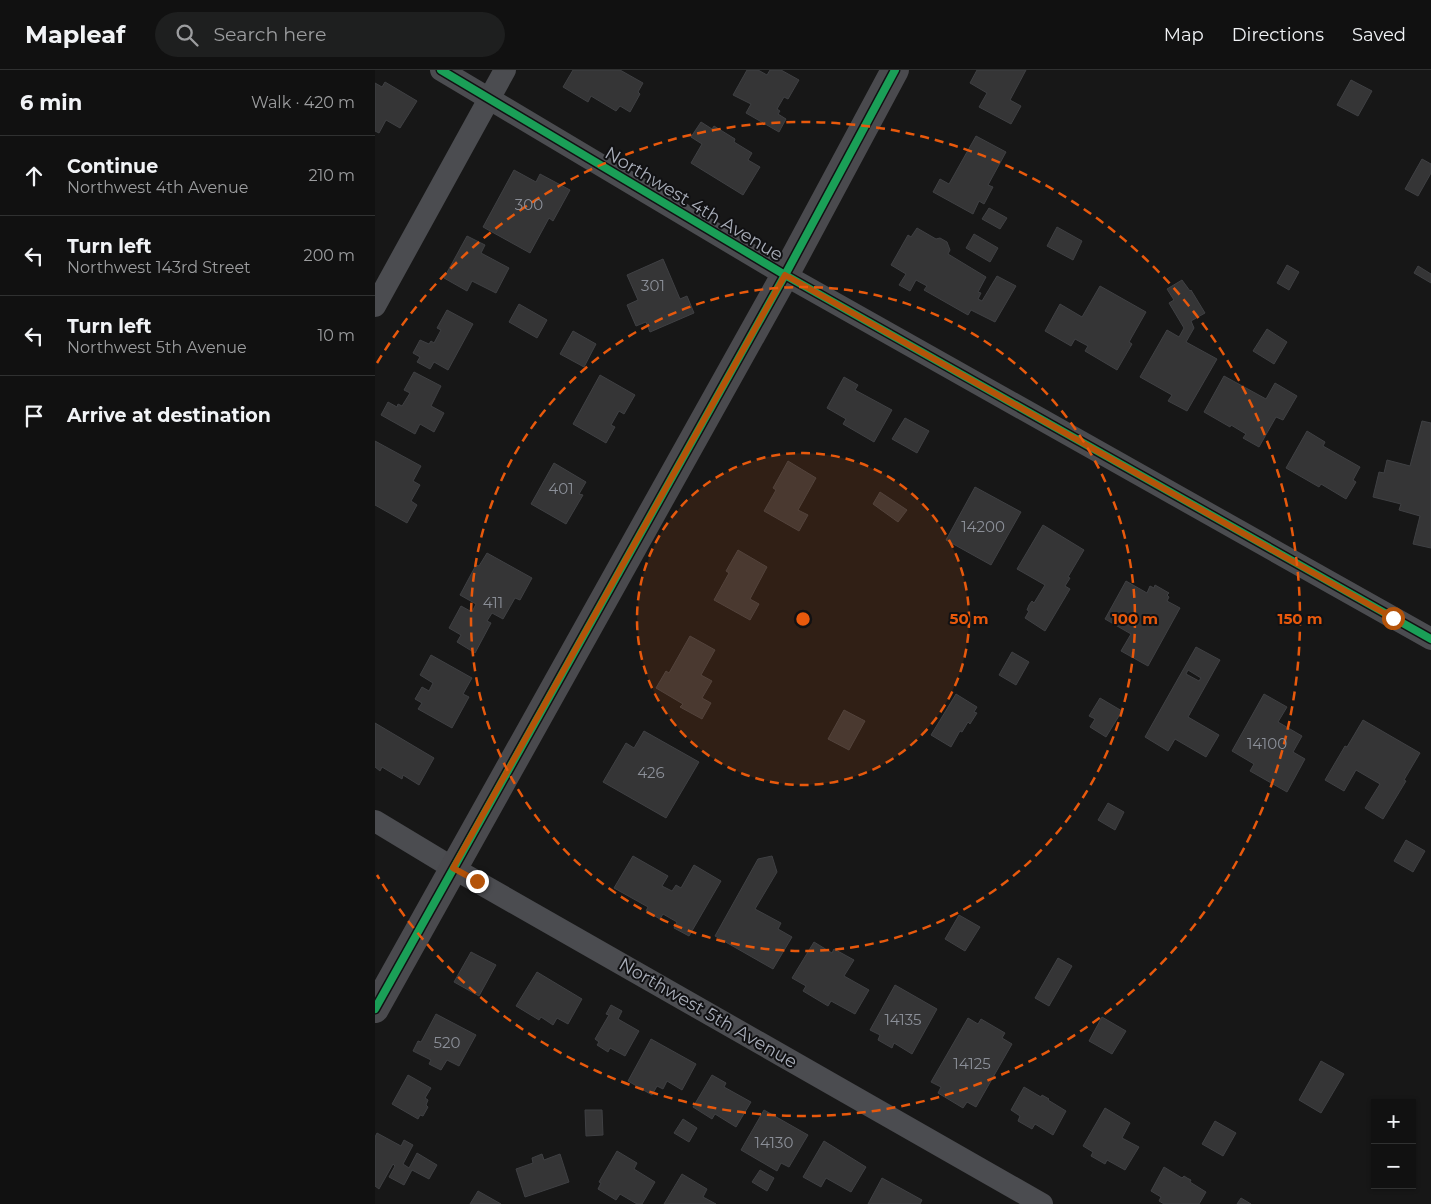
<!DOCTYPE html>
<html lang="en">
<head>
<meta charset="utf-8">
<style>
	:root { --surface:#111; --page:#1e1f1f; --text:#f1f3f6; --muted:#9c9d9f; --line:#303131 }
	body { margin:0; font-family:Montserrat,sans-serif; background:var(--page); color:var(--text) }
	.controls { position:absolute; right:15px; bottom:15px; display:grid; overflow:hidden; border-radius:0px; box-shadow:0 1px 4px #0004 }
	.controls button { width:45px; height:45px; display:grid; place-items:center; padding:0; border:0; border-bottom:1px solid var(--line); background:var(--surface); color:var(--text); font:25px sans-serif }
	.stop { position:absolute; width:15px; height:15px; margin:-11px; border:4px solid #b45309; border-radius:50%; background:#fff }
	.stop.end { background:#b45309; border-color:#fff; box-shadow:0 1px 5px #0008 }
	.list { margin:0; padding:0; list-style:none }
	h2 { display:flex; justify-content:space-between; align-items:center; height:65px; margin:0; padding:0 20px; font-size:21px }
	h2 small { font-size:16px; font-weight:400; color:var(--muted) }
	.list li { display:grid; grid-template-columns:32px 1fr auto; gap:15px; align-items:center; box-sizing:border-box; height:80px; padding:0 20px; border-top:1px solid var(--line) }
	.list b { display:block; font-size:19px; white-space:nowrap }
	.list p { margin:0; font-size:16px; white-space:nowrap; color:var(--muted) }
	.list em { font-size:16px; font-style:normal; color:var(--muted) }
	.icon { flex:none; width:28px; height:28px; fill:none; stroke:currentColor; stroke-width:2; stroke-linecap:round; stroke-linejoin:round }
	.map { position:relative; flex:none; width:1056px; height:1134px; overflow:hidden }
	header { display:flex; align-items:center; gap:30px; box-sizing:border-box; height:70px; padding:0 25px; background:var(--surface); border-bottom:1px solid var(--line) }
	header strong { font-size:24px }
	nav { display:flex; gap:28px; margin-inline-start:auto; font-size:18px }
	.search { width:350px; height:45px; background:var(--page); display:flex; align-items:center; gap:12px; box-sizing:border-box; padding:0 18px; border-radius:28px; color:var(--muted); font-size:19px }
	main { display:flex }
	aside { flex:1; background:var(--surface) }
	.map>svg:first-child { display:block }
</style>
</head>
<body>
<header>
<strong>Mapleaf</strong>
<div class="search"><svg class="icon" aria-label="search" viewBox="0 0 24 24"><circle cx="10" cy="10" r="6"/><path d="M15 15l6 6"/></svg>Search here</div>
<nav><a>Map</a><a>Directions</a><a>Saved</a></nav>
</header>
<main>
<aside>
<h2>6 min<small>Walk · 420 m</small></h2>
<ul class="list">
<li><svg class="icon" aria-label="ahead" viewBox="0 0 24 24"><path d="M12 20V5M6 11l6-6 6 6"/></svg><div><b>Continue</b><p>Northwest 4th Avenue</p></div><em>210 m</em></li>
<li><svg class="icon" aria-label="left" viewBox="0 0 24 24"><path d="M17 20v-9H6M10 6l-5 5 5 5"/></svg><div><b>Turn left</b><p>Northwest 143rd Street</p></div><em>200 m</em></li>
<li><svg class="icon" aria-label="left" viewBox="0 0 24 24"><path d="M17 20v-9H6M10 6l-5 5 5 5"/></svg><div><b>Turn left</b><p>Northwest 5th Avenue</p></div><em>10 m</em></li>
<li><svg class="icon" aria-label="arrive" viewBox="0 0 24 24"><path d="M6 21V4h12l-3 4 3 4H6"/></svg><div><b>Arrive at destination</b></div></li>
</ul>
</aside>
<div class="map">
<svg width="1056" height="1134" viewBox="0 0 1056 1134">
	<rect width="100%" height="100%" fill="#171717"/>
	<g fill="#353536" stroke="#3f4043" fill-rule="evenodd">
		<polygon points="198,0 245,0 268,13 263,22 265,24 255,42 245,36 241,41 216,26 213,32 188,17"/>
		<polygon points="372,0 383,0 392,5 395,0 406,0 424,10 413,29 409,27 402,39 405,41 403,44 411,49 404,62 371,43 376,34 358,25"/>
		<polygon points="602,0 651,0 635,30 646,36 636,54 604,37 612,23 595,13"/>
		<polygon points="976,10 997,21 983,46 962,35"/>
		<polygon points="10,12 42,31 25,58 11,50 4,63 0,61 0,13 7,17"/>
		<polygon points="326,52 337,59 339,56 360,69 359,72 377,83 373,90 385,97 368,125 316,93 327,74 316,67"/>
		<polygon points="601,66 631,82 613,115 618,117 609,134 604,131 598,144 558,122 565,109 574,114"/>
		<polygon points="1047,89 1056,94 1056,103 1043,126 1030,119"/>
		<polygon points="139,100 161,112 165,104 195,120 178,151 174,148 155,183 108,157"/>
		<polygon points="614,138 632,148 625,159 607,149"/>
		<polygon points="682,157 707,171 698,190 672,176"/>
		<polygon points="542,158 561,169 565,168 572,172 575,180 573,184 611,207 603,222 606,223 603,229 607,231 622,206 641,216 620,252 596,240 593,245 549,220 552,216 541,210 535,221 524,215 531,204 516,195 533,165 536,167"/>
		<polygon points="599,164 623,178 615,192 591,178"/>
		<polygon points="92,166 110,175 106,183 134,198 121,223 97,211 92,221 69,208"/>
		<polygon points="288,189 305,229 312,226 319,243 275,262 271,252 261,256 252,235 263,230 252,205"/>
		<polygon points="912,195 924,202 914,220 902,213"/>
		<polygon points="1043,196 1056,204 1056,213 1039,203"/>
		<polygon points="807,210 815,221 816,220 830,243 816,251 819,258 811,272 842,289 812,341 793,331 797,325 765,307 792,260 804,267 809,258 794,233 799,230 792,219"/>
		<polygon points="725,216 771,242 754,272 757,274 742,300 710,281 713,276 700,269 696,276 670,261 685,234 707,247"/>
		<polygon points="144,234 172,250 162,268 134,252"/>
		<polygon points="72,240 98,254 73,300 59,292 55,299 42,292 45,287 38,283 45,270 54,274 56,271 59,273 66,260 62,258"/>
		<polygon points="892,259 912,272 899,294 878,281"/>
		<polygon points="198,261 221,274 209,297 185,284"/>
		<polygon points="39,302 66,316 56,336 69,343 59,362 45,354 40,364 6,345 13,332 22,337 23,334 27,336 35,323 29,320"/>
		<polygon points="225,305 260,325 249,344 244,341 236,355 240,357 231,373 198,354"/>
		<polygon points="849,306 891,329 900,313 922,326 908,350 901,347 884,377 868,368 871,364 856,355 855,357 829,342"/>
		<polygon points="469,307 483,315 480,320 517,340 499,372 468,354 471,349 452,338"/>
		<polygon points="530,348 554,361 542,383 517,369"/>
		<polygon points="1047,351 1056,353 1056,478 1038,474 1045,446 1024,440 1026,434 998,427 1004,402 1009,403 1012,390 1035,396"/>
		<polygon points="932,361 950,372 948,376 985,397 978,410 981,412 971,429 946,414 944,417 911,398"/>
		<polygon points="0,371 46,396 38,411 45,415 36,431 42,435 32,453 0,435"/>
		<polygon points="413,391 441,408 423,440 433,445 424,461 389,441 401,420 398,418"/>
		<polygon points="179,393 211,412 204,424 208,425 191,454 156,434"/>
		<polygon points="600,417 646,442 616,495 571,470"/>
		<polygon points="505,422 532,440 523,452 498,434"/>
		<polygon points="668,455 709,480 693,507 695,508 690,516 695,519 670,561 650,548 654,541 652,540 654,535 657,531 659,533 670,515 642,499"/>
		<polygon points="363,480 392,497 375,529 384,534 375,550 339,530 354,503 351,501"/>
		<polygon points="112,483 157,508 145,530 140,528 128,549 117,543 112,551 116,553 100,583 82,572 86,565 74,558 86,536 97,542 101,534 85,525 101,495 104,496"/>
		<polygon points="751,511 772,523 775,516 779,518 780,515 794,523 792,525 794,527 792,531 805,538 773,596 746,581 756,564 730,549"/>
		<polygon points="315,566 340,580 326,605 337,611 327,628 336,633 327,649 305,637 308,634 281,618 291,601 294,603"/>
		<path d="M821,577L845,590L813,647L844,665L831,687L800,669L793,681L770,667ZM813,600L826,608L824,611L811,604Z"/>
		<polygon points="637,582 654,592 641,615 624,605"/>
		<polygon points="56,585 97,608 88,624 94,627 77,658 43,639 47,633 40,629 47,617 54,621 58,613 45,605"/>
		<polygon points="581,624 602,637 599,642 602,643 595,654 593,652 587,662 585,661 576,677 556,665"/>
		<polygon points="889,624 912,637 903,652 927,666 918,682 930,689 912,722 875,701 879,694 857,681"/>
		<polygon points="725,628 747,641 731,667 715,657 720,649 714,646"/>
		<polygon points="469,640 490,651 474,680 453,669"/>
		<polygon points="988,650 1045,683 1029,710 1031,711 1008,749 990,738 1005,714 981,700 969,721 950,710 970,676 972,677"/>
		<polygon points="0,653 59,688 44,715 28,705 27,709 7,697 5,701 0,697"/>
		<polygon points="269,661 324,692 291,748 228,712 251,673 259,678"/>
		<polygon points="733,733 749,742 740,760 723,750"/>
		<polygon points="1031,770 1050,781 1038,802 1019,791"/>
		<polygon points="258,786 293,806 287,816 297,821 301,815 306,818 319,795 346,811 314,866 299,858 302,852 288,844 285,849 271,841 273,837 239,818"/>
		<polygon points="397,786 402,802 380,839 406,853 403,859 417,867 398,899 340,866 383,789"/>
		<polygon points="584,845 605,857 590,881 570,869"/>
		<polygon points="439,872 457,883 459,879 479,890 469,906 494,920 480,944 456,931 453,936 428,921 431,916 417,908"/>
		<polygon points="96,882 121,895 104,926 79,912"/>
		<polygon points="683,888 697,896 674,936 660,928"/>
		<polygon points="162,902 207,929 193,954 182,948 178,955 166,947 164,950 141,936"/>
		<polygon points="520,915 562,939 537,984 519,973 517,978 503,970 505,965 495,960"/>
		<polygon points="236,935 247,941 243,949 264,961 250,986 235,978 233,982 222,975 224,972 220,969 234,945 231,944"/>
		<polygon points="61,944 101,965 84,996 72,990 66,1000 54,994 56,990 38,981 43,971 46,972"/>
		<polygon points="727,947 751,961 737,984 714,971"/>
		<polygon points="593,948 603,954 606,949 630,963 627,968 637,974 601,1037 592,1032 588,1038 563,1023 566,1017 556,1012"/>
		<polygon points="276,969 321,994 307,1020 292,1011 288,1019 282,1016 277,1025 253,1011"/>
		<polygon points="946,991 969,1004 946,1043 924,1030"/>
		<polygon points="33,1005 56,1018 50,1028 53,1030 51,1035 53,1037 48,1046 45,1045 43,1049 17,1034"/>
		<polygon points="337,1005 351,1013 349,1017 376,1032 361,1057 340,1044 337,1049 318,1037"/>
		<polygon points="649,1017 666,1027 667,1025 674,1029 673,1030 691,1041 678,1065 660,1054 657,1059 643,1051 645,1046 636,1040"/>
		<polygon points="730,1038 755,1053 747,1068 764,1077 750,1100 732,1090 730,1094 716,1086 718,1082 708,1076"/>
		<polygon points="210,1040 227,1040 228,1065 211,1066"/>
		<polygon points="389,1040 433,1065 414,1097 406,1093 402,1101 366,1080"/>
		<polygon points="308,1049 322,1058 314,1072 299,1063"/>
		<polygon points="840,1051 861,1063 848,1086 827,1074"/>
		<polygon points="2,1063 26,1076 29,1070 38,1075 28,1094 34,1098 42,1083 62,1095 54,1109 37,1100 29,1115 14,1107 20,1096 18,1094 4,1119 0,1116 0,1067"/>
		<polygon points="449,1071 491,1097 476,1122 451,1108 446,1117 428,1107"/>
		<polygon points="242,1081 262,1093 259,1099 280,1112 267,1134 262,1134 245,1124 241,1130 223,1119 226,1113 224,1112"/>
		<polygon points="167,1084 169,1090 185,1084 194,1112 150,1127 141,1099 158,1093 157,1088"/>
		<polygon points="789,1097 807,1108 809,1106 812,1108 816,1110 815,1112 831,1122 824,1134 789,1134 784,1131 786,1127 776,1121"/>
		<polygon points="385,1100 399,1108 392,1121 377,1112"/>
		<polygon points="307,1104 332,1119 328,1127 341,1134 289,1134"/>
		<polygon points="507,1108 547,1130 545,1134 493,1134"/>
		<polygon points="103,1121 126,1134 95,1134"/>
		<polygon points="866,1128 876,1134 862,1134"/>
	</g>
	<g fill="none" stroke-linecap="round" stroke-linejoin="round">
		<g stroke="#4b4c50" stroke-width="22">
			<polyline points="66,0 410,205 1056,569"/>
			<polyline points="0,236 130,0"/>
			<polyline points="0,751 78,798 667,1134"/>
		</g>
		<polyline stroke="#4a4a4e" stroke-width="28" points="0,939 410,205 520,0"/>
		<g stroke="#111113" stroke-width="11">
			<g id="cycleway">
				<polyline points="66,0 410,205 1056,569"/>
				<polyline points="0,939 410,205 520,0"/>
			</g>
		</g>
		<use href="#cycleway" stroke="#1a9f57" stroke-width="8"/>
	</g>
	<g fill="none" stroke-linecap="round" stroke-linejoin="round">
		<polyline stroke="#b45309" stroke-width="6" points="102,811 78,798 410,205 1018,548"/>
	</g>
	<circle cx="428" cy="549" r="166" fill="#e8590c" fill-opacity=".12"/>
	<g fill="none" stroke="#e8590c" stroke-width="2.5" stroke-dasharray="9 6">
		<circle cx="428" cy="549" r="166"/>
		<circle cx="428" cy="549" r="332"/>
		<path d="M2 293A497 497 0 1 1 2 805"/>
	</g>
	<g text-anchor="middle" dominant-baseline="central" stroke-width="4" stroke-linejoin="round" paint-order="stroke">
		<g font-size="15" fill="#8b8f98">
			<text x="154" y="134">300</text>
			<text x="278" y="215">301</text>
			<text x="186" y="418">401</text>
			<text x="608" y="456">14200</text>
			<text x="118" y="532">411</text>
			<text x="892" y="673">14100</text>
			<text x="276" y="702">426</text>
			<text x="528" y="949">14135</text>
			<text x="72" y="972">520</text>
			<text x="597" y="993">14125</text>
			<text x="399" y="1072">14130</text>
		</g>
		<g font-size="18" fill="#a8adb8" stroke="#111113">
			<text transform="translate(319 134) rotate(31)">Northwest 4th Avenue</text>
			<text transform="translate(333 943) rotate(30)">Northwest 5th Avenue</text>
		</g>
	</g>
	<circle cx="428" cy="549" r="8" fill="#e8590c" stroke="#111113" stroke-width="2.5"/>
	<g font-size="15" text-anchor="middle" font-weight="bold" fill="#e8590c" stroke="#111113" stroke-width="4" stroke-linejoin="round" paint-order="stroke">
		<text x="594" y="554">50 m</text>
		<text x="760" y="554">100 m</text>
		<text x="925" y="554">150 m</text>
	</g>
</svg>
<div class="controls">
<button>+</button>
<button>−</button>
</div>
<div class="stop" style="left:1018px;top:548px"></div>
<div class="stop end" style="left:102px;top:811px"></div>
</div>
</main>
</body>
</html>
